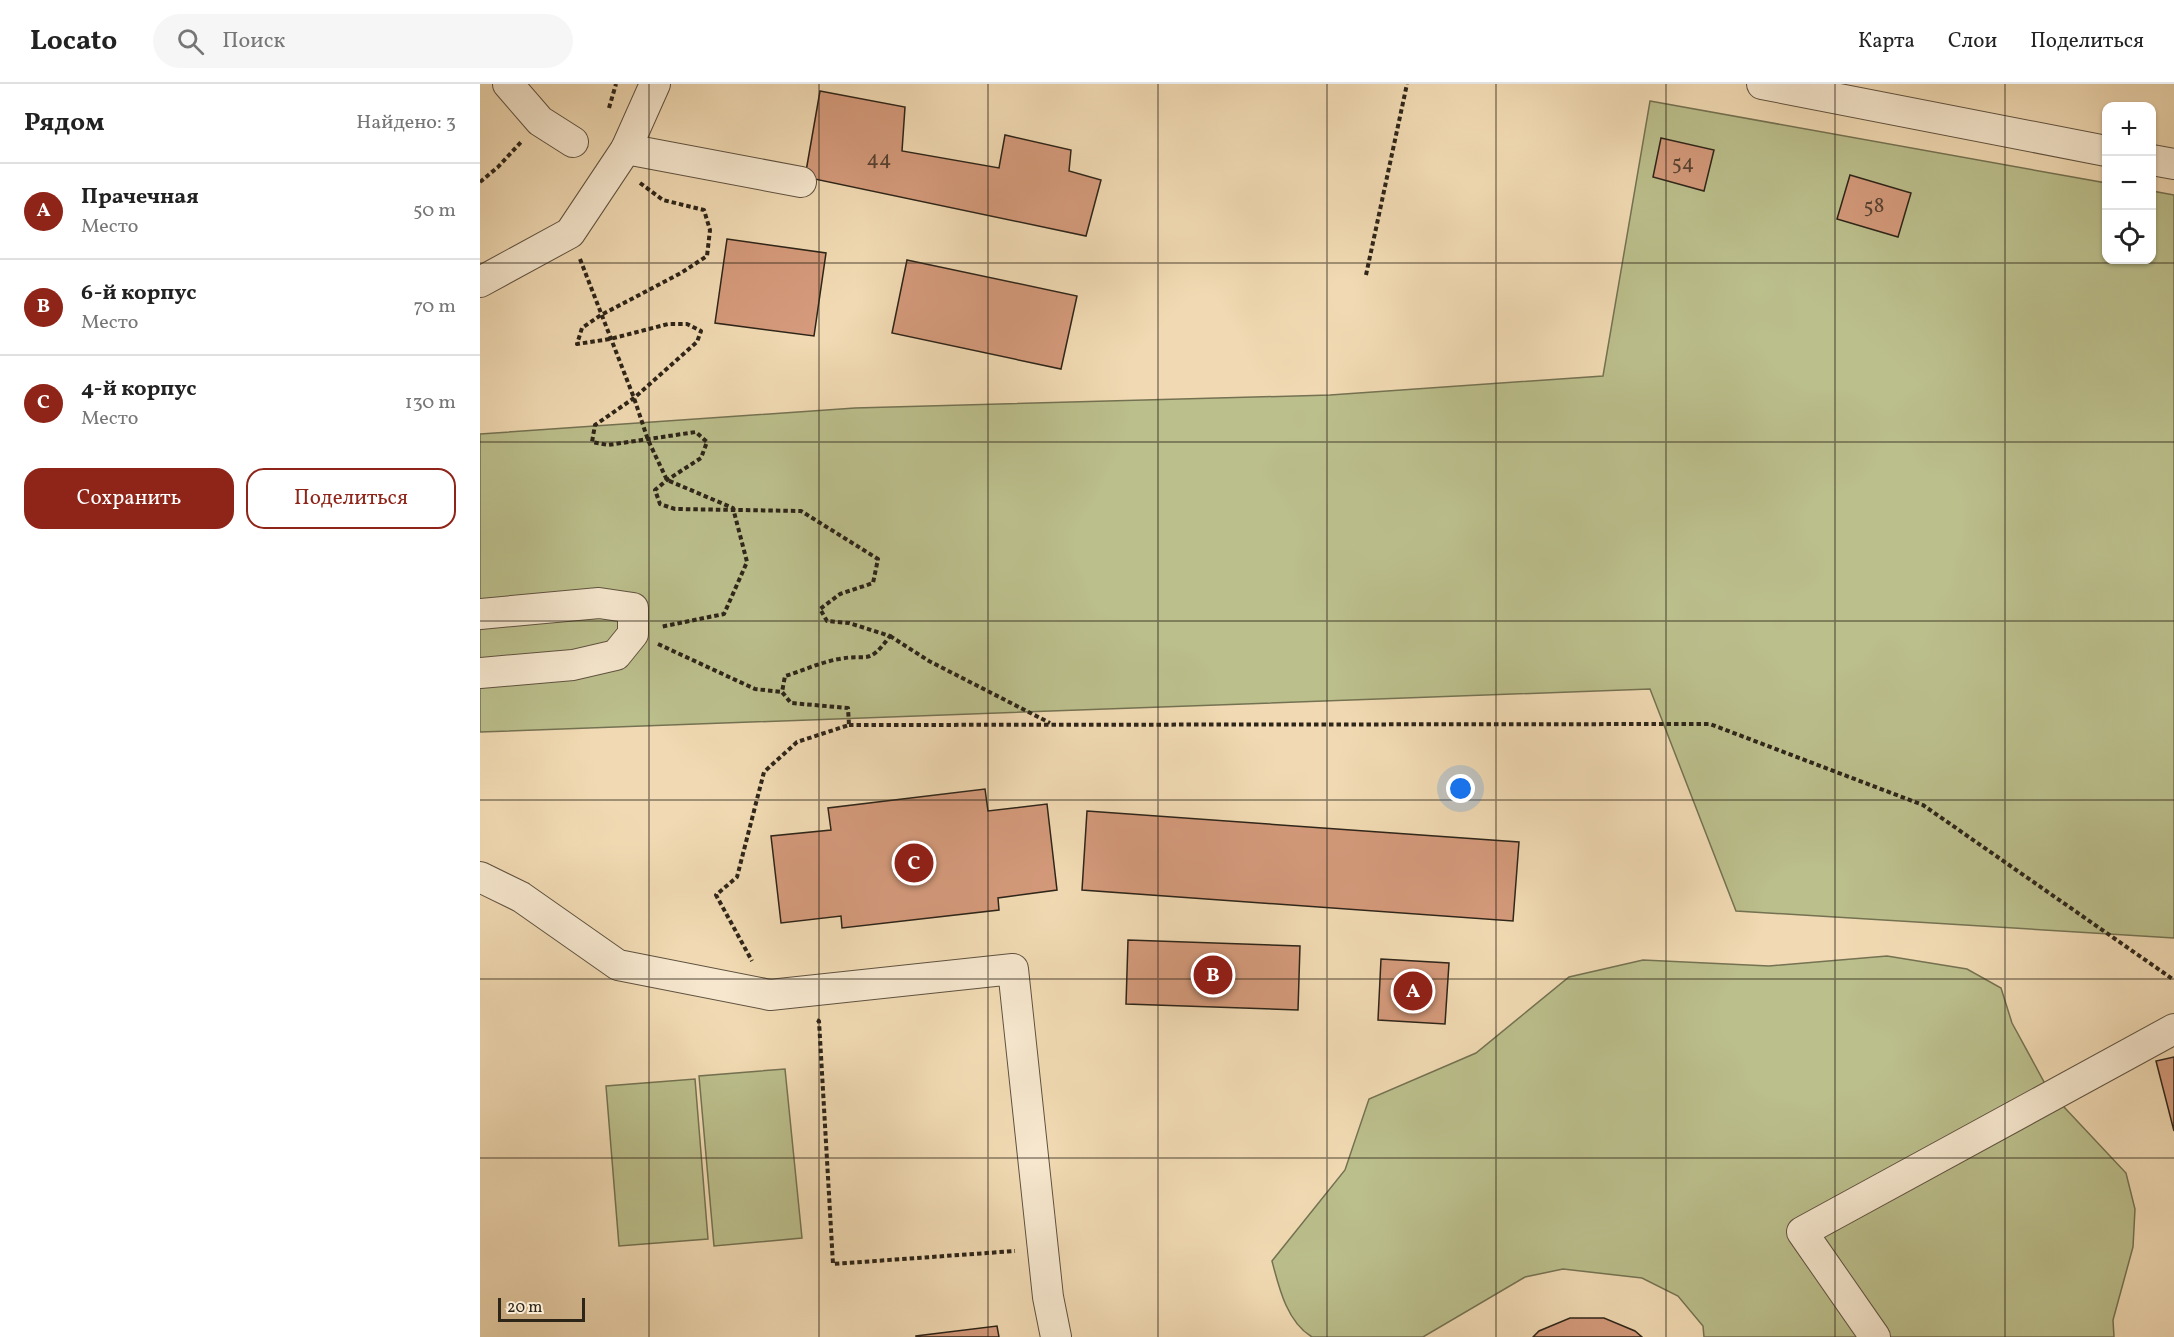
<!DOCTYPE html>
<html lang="ru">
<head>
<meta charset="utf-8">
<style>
	:root { --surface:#fff; --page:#f6f6f6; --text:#222; --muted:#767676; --line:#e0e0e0; --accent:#8f2418 }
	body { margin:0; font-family:Vollkorn,serif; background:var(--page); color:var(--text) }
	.controls { position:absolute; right:18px; top:18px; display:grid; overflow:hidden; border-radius:12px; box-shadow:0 2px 4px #0004 }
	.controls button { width:54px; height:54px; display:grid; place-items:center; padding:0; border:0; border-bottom:2px solid var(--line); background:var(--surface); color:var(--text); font:30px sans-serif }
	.scale { position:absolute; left:18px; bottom:15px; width:87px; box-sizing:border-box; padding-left:6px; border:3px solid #2e2519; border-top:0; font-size:16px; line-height:21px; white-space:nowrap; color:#2e2519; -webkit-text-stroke:4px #f6e7ce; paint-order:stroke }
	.you { position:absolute; left:981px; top:705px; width:21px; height:21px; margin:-15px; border:4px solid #fff; border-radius:50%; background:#1a73e8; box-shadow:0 0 0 9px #1a73e833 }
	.badge { display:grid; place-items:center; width:39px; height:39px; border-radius:50%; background:var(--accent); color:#fff; font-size:20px; font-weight:700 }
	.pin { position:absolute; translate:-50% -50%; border:3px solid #fff; box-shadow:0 2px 6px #0006 }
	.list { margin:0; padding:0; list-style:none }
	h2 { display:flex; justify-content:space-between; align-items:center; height:78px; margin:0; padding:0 24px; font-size:26px }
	h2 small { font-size:20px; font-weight:400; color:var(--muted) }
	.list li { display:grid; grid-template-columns:39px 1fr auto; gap:18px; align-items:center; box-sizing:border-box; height:96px; padding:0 24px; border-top:2px solid var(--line) }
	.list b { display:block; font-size:22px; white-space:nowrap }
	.list p { margin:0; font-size:20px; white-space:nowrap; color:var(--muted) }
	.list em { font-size:20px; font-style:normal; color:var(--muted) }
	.actions { display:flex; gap:12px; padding:18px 24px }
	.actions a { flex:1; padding:14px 0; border:2px solid var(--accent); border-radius:18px; text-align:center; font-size:21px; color:var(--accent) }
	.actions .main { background:var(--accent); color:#fff }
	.icon { flex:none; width:33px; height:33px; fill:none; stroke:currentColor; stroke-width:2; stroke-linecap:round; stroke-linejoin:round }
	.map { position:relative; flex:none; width:1694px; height:1253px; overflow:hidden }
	header { display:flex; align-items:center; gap:36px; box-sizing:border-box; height:84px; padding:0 30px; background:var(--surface); border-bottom:2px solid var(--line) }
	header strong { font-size:28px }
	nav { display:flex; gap:33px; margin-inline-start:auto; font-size:21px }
	.search { width:420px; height:54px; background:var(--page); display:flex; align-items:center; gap:15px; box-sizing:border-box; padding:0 21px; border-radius:33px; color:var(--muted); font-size:22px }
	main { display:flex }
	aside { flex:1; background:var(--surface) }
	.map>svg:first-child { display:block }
</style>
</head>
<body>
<header>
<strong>Locato</strong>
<div class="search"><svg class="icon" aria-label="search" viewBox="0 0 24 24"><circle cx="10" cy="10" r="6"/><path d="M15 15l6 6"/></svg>Поиск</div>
<nav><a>Карта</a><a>Слои</a><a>Поделиться</a></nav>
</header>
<main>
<aside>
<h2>Рядом<small>Найдено: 3</small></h2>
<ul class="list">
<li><span class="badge">A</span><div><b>Прачечная</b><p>Место</p></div><em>50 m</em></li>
<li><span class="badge">B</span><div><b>6-й корпус</b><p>Место</p></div><em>70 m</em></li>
<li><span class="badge">C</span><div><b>4-й корпус</b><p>Место</p></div><em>130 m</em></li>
</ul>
<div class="actions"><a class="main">Сохранить</a><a>Поделиться</a></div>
</aside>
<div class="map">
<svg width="1694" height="1253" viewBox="0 0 1694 1253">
	<rect width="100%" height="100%" fill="#f1dab3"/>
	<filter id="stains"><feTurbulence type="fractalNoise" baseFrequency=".00333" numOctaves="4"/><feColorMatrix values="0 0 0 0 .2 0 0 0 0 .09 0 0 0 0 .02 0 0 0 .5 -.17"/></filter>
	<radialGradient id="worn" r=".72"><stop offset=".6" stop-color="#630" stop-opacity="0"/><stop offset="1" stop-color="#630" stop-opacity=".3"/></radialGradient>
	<g fill="#bbbf8c" stroke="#747252" stroke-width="1.5">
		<polygon points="1170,17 1626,99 1626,176 1672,176 1672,107 1694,111 1694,854 1256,827 1170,605 0,648 0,350 375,324 850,311 1123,292"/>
		<path d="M1407,872L1487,885L1521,904L1532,939L1569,1007L1646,1089L1655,1125L1653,1163L1633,1236L1634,1253H1224L1223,1242L1198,1212L1162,1194L1083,1185L1045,1193L943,1253H832C807,1238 799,1204 792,1177L865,1086L889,1015L996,969L1089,893L1163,876L1289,882Z"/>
		<polygon points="305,985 322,1154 234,1162 219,992"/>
		<polygon points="215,995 228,1155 139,1162 126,1002"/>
	</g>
	<g fill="#d49a7b" stroke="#2e2519" stroke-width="1.5">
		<polygon points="340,7 425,23 422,67 519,84 525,51 591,66 589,87 621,96 606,152 325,93"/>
		<polygon points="1181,54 1234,66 1224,107 1173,93"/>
		<polygon points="1370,91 1431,109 1418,153 1357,135"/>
		<polygon points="247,155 346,169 334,252 235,239"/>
		<polygon points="427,176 597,212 581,285 412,249"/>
		<polygon points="505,705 508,727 567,720 577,806 518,814 519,826 362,844 361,832 301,839 291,752 351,746 348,724"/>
		<polygon points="607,727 1039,758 1033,837 602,806"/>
		<polygon points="648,856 820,862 818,926 646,920"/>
		<polygon points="901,875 969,879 965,940 898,936"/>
		<polygon points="1694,973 1694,1047 1676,977"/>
		<polygon points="1090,1234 1124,1234 1155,1247 1162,1253 1053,1253 1059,1247"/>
		<polygon points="517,1242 519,1253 436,1253 436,1252"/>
	</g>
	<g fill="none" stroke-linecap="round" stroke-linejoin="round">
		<g stroke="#5f5240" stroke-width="32">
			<g id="minor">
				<polyline points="28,0 60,37 93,58"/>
				<polyline points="1282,0 1626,67"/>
				<polyline points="146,65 321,98"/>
				<polyline points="1672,76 1694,80"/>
				<polyline points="0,198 90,149 146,65 175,0"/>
				<polyline points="0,530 119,519 153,524 153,550 136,571 93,581 0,589"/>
				<polyline points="0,793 41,813 138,881 290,911 533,885 568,1213 576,1253"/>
				<polyline points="1395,1253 1322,1148 1694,945"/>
			</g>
		</g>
		<g stroke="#2e2519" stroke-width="4" stroke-dasharray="4.5 3" stroke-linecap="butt">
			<polyline points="129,24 136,0"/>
			<polyline points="0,98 18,83 41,58"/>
			<path d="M160,99L183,116L224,126L230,146L227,172L201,189L121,231L102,244L97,260L130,255L188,240H207L221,247L217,258L154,314L115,341L112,358L128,361L216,348L227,358L221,374L187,396L175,406L180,420L195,425L321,427L398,475L393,499L360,510L340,525L347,537L369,539L410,552C387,583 389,569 359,575C341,578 322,587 305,592L302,608L311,619L368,624L369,641L317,658L284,688L257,793L236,811L272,877"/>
			<polyline points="100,175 154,314 168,356 187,396 253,424 267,478 244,530 180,543"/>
			<polyline points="886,191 927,0"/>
			<polyline points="410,552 449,577 570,639"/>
			<polyline points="178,560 275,605 302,608"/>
			<polyline points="369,641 1230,640 1443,721 1694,896"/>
			<polyline points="337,936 339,937 353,1180 535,1167"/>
		</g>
		<use href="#minor" stroke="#f6e7ce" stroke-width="30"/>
	</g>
	<path fill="none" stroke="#2e2519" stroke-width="1.5" stroke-opacity="0.55" d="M169,0V1253M339,0V1253M508,0V1253M678,0V1253M847,0V1253M1016,0V1253M1186,0V1253M1355,0V1253M1525,0V1253M0,179H1694M0,358H1694M0,537H1694M0,716H1694M0,895H1694M0,1074H1694"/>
	<g text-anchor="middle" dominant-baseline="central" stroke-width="6" stroke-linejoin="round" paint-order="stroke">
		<g font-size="21" fill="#584232">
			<text x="399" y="75">44</text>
			<text x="1203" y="79">54</text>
			<text x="1394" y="122">58</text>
		</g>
	</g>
	<rect width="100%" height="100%" filter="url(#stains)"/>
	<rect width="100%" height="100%" fill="url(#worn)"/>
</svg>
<div class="controls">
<button>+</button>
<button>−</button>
<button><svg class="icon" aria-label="locate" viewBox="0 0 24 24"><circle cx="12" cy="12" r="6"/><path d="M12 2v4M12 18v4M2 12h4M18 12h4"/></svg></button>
</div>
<div class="scale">20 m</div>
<div class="you"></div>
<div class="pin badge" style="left:933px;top:907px">A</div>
<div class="pin badge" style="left:733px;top:891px">B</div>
<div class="pin badge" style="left:434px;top:779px">C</div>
</div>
</main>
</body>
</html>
